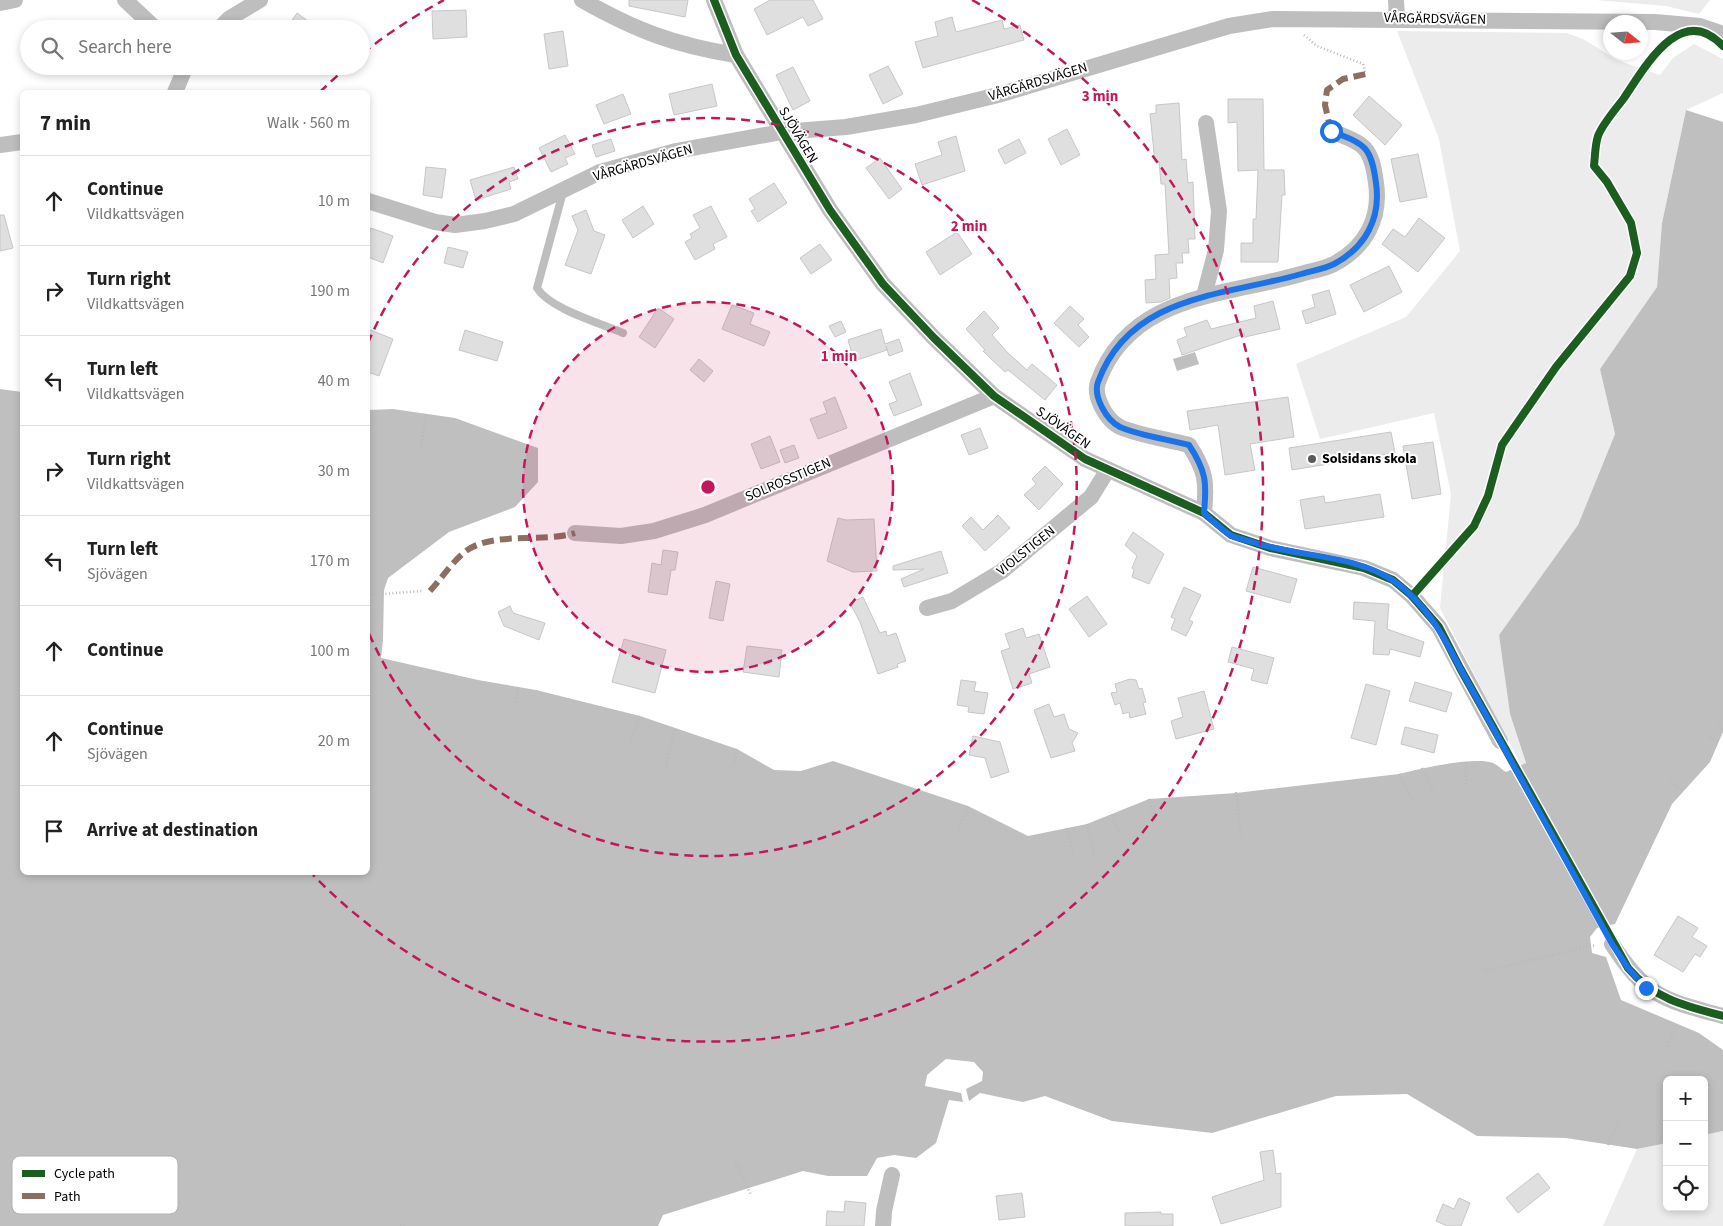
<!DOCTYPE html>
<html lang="en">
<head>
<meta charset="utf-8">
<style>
	:root { --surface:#fff; --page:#f6f6f6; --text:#222; --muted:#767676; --line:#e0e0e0 }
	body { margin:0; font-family:"Source Sans 3",sans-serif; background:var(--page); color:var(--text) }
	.controls { position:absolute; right:15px; bottom:15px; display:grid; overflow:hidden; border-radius:8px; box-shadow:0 2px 8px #0003 }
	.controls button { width:45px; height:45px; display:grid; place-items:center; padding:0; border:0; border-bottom:1px solid var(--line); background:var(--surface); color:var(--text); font:25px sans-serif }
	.compass { position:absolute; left:1603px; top:15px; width:45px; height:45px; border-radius:50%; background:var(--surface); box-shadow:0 2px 8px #0003; rotate:107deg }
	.stop { position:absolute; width:15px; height:15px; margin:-11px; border:4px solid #1a73e8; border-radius:50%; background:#fff }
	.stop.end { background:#1a73e8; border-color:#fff; box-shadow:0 1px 5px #0008 }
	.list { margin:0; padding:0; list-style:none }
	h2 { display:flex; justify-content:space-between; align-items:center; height:65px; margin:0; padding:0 20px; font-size:21px }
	h2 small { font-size:16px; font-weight:400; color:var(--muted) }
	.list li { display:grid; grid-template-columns:32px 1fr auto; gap:15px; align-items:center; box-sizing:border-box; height:90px; padding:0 20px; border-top:1px solid var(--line) }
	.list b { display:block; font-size:19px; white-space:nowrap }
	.list p { margin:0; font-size:16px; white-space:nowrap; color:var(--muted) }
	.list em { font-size:16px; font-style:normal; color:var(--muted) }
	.icon { flex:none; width:28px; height:28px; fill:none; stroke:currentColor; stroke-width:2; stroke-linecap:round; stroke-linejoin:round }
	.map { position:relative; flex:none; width:1723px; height:1226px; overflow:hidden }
	.search { position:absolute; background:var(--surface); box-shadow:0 2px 8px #0003; left:20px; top:20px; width:350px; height:55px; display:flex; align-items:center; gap:12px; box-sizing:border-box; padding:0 18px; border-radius:28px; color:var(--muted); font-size:19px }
	.panel { position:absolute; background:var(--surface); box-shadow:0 2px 8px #0003; left:20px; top:90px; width:350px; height:785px; border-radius:8px }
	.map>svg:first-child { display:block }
</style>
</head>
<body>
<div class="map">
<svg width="1723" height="1226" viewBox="0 0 1723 1226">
	<rect width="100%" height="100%" fill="#fff"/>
	<g fill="#ececec">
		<polygon points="1596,0 1710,0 1699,14 1666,6"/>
		<polygon points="1397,31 1567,33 1583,39 1617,60 1660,75 1673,58 1694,44 1723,59 1723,93 1686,110 1662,223 1657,287 1600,369 1615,434 1578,525 1499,635 1510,714 1526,764 1521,765 1440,608 1451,494 1434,413 1320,439 1296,364 1406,317 1460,251 1439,139"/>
		<polygon points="1723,1131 1723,1226 1603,1226 1637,1149 1667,1143 1667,1207 1704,1207 1704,1135"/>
	</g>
	<g fill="#bfbfbf">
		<path d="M1686,110L1723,122V732L1710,762L1672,804L1615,924L1597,928L1590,937L1592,953L1606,957L1621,1000L1699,1033L1723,1050V1131L1704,1135V1080H1667V1143L1637,1149L1566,1138L1477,1136L1407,1094L1336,1096L1212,1133L1112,1121L1045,1096L1023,1102L980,1093L969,1101L966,1089L982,1081L983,1072L974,1062L946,1059L927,1075L925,1086L961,1093L963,1102L949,1100L936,1143L916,1158L894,1155L877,1158L867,1176H828L803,1171L663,1215L658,1226H0V389L22,392V872H368V410L393,409L455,418L538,448V482L515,507L449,532L388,578L384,590L383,640L381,658L478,680L536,690L640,716L737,749L774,770L801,771L833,761L968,806L1028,836L1087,824L1149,799L1236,793L1399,774C1419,769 1474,756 1493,763C1498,765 1502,770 1506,772L1526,763L1510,714L1499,635L1578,525L1615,434L1600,369L1657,287L1662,223Z"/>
		<polygon points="1195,352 1199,364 1177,371 1173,359"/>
	</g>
	<g fill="#dfdfdf" stroke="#c7c7c7">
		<polygon points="629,0 688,0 685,17 629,6"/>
		<polygon points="770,0 813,0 823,19 808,26 803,17 767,35 754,9"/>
		<polygon points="466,10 467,37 433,39 432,11"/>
		<polygon points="297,13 319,29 286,29"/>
		<polygon points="952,17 956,32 1002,20 1004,29 1020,25 1024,40 923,68 915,42 938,36 935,22"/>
		<polygon points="563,31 568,66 549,69 544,34"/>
		<polygon points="888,66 903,94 883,104 869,75"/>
		<polygon points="793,67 810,101 793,110 776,75"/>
		<polygon points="712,84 717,106 674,115 669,94"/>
		<polygon points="623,94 631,114 604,124 596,105"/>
		<polygon points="1369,96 1402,125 1385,145 1353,115"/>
		<polygon points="1228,99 1263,99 1264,170 1284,170 1285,195 1282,195 1278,262 1241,262 1241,243 1253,243 1253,219 1256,219 1258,170 1238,171 1237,122 1228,123"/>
		<polygon points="1179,103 1182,160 1186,159 1188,183 1193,182 1195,239 1188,239 1189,253 1182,253 1183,263 1176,263 1177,278 1169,279 1170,298 1161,302 1146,303 1145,280 1156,279 1155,255 1169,254 1165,184 1161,184 1159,161 1155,162 1150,114 1156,113 1156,105"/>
		<polygon points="1067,129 1080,155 1061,165 1048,139"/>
		<polygon points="565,135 575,154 565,158 568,164 551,172 539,148"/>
		<polygon points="956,136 965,171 922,185 915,164 942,155 938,142"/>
		<polygon points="611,139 615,151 596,157 592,145"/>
		<polygon points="1019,139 1026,153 1005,164 998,150"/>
		<polygon points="1418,154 1427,197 1400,202 1391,159"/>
		<polygon points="880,158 902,189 889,199 866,168"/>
		<polygon points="426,167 446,169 442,198 423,195"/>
		<polygon points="514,167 518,179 509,182 511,189 476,200 470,180"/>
		<polygon points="774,183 787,203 758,222 751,211 755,209 749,199"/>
		<polygon points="643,206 654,224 633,238 622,220"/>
		<polygon points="711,206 727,237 713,244 715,249 695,260 685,242 692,238 690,234 700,228 693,215"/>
		<polygon points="586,210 594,231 605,235 591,274 565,265 578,230 572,216"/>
		<polygon points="0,215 4,215 13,248 0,251"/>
		<polygon points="1419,218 1445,238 1418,272 1382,244 1393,229 1405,237"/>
		<polygon points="371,228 393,236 383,263 368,257 368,238"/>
		<polygon points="957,232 972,254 940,275 926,252"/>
		<polygon points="820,244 832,260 811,274 800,258"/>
		<polygon points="448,247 468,252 463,268 444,263"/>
		<polygon points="1389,266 1402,292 1364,312 1350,285"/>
		<polygon points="1329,290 1336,314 1306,324 1302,311 1315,307 1312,295"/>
		<polygon points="1273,301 1280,329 1245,337 1244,334 1182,355 1177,340 1187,336 1184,328 1207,320 1211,329 1256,318 1254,306"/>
		<polygon points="732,305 754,313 750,324 770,332 764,346 722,329"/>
		<polygon points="1070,306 1084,319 1078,325 1089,337 1079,347 1054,323"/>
		<polygon points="658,308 674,319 655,348 639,337"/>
		<polygon points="984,311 999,328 992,335 1008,353 1027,370 1032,364 1057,385 1045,400 1008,370 1005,372 989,357 983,351 985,350 966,329"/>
		<polygon points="841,321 846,332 835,337 829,326"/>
		<polygon points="368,329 393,339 379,376 368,372"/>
		<polygon points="881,329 885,344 899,339 903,351 889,356 886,346 887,350 854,361 848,340"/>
		<polygon points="465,330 503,342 497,361 459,350"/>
		<polygon points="699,359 713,371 704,382 690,370"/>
		<polygon points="910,373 922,405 894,416 889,404 897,401 889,382"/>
		<polygon points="835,397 847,428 818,439 810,419 827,413 823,402"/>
		<polygon points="1288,397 1294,437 1250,444 1255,470 1225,475 1218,425 1190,430 1187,411"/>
		<polygon points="980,428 988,448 969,455 961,435"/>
		<polygon points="1391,432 1395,453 1292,470 1289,448"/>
		<polygon points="770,436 780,462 761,469 751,444"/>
		<polygon points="1433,442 1441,494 1412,499 1403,446"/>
		<polygon points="794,445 799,458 785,463 780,450"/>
		<polygon points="1045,466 1063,484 1039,510 1024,495 1036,484 1032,479"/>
		<polygon points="1380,494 1384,517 1305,529 1300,500 1324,496 1325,503"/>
		<polygon points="998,515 1010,528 985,551 962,526 971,517 983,530"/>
		<polygon points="838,518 846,520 874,519 877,571 853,572 827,561"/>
		<polygon points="1133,532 1164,554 1149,584 1132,577 1134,570 1132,568 1137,556 1125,545"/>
		<polygon points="663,550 678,552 675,570 671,570 667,595 648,592 652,563 661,565"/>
		<polygon points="941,551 948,573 904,587 901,579 924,569 893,570 893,566"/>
		<polygon points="1253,567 1297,579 1290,603 1246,591"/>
		<polygon points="716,581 730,584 723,621 709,618"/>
		<polygon points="1184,587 1201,595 1189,620 1193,622 1186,636 1171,629 1175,619 1171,617"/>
		<polygon points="1087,596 1107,624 1089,637 1069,609"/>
		<polygon points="863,597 880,633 886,631 887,636 896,633 906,661 897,664 898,667 878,674 860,622 850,603"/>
		<polygon points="1354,602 1389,604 1387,629 1424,642 1420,657 1390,649 1389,655 1373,654 1375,621 1353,619"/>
		<polygon points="510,606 513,613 545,623 539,640 504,626 498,612"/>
		<polygon points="1023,628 1026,638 1039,634 1050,667 1029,674 1032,683 1013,689 1001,651 1010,648 1005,634"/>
		<polygon points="624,639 666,650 655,693 612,682"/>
		<polygon points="747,646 782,650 779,677 743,672"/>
		<polygon points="1232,647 1274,658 1267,684 1251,680 1254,669 1228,662"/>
		<polygon points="1130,679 1136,680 1139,689 1142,688 1146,702 1143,703 1146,714 1130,718 1129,712 1123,714 1120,703 1115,705 1111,693 1117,692 1115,684"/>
		<polygon points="961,680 976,682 974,691 988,693 984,714 968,712 969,707 957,705"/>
		<polygon points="1415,682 1452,693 1446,712 1409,701"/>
		<polygon points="1366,684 1390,691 1376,745 1351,738"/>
		<polygon points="1204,691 1214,729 1176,739 1171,721 1183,717 1178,698"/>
		<polygon points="1049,704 1054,717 1064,714 1069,729 1078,733 1072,743 1075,751 1051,758 1034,710"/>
		<polygon points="1405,727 1438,735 1434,753 1401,744"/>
		<polygon points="973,736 1000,742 1009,772 991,778 985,758 969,755"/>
		<polygon points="1678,916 1698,928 1692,937 1707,946 1700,957 1695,954 1683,972 1654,955"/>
		<polygon points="1273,1150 1276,1174 1281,1173 1281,1207 1221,1224 1212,1197 1264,1180 1260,1152"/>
		<polygon points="1538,1173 1550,1188 1518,1213 1506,1198"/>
		<polygon points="1022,1193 1025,1217 999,1220 996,1196"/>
		<polygon points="1459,1198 1470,1203 1461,1226 1447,1226 1436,1221 1443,1204 1454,1209"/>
		<polygon points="845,1201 866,1203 864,1226 826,1226 827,1211 844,1212"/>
		<polygon points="1161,1212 1161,1214 1173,1214 1173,1226 1125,1226 1125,1213"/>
	</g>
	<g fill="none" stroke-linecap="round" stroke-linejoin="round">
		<g stroke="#b9b9b9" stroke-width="2.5" stroke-dasharray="1 2.5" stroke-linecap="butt">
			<polyline points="1304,35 1317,46 1363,64 1366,74"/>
			<polyline points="421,447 426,414"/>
			<polyline points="368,595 422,591"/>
			<polyline points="368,640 383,640"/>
			<polyline points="515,702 518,687"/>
			<polyline points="1718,723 1723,729"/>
			<polyline points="1710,737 1719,741"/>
			<polyline points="629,746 640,716"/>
			<polyline points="1466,762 1466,786"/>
			<polyline points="734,764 737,749"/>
			<polyline points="666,765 675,729"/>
			<polyline points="1422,768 1435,796"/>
			<polyline points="1399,774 1413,801"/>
			<polyline points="1669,781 1683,791"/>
			<polyline points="1236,792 1241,835"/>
			<polyline points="1149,799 1155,821"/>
			<polyline points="1112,815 1119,833"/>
			<polyline points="1087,824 1094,855"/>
			<polyline points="1067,828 1073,853"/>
			<polyline points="958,830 968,806"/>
			<polyline points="1641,850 1647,854"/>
			<polyline points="1484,971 1596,945"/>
			<polyline points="1668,1046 1676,1023"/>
			<polyline points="1659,1144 1665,1124"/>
			<polyline points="1608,1145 1620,1119"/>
			<polyline points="735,1161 751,1195"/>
			<polyline points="400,1225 405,1226"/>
		</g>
		<path stroke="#bebebe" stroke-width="8" d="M563,192L537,288C550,309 600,323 623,333"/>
		<g stroke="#bebebe" stroke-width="16">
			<polyline points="125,0 156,29"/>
			<path d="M582,0C637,31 674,45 736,55"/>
			<polyline points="714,0 736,55 830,210 883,284 934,338 994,396 1085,459 1204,513 1231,535 1270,548 1364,568 1393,580 1412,596 1439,627 1500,741"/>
			<polyline points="1396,0 1397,19"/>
			<polyline points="0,3 15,0"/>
			<polyline points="219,29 230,18 260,0"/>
			<polyline points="175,92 186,66"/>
			<polyline points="0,145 22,142"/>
			<polyline points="368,201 435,222 455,225 485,221 514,214 600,172 676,151 782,132 846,127 916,115 998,95 1229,26 1273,19 1655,22 1700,26 1723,34"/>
			<polyline points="1204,296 1216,250 1219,211 1206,123"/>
			<path d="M1204,513C1207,482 1206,471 1189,445C1167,439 1141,436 1120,427C1106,420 1093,396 1098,382C1130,294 1225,296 1301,274C1311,271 1324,269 1334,264C1366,247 1381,218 1376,183C1371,145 1364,144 1331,131"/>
			<polyline points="575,533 621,536 654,531 705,515 994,396"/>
			<polyline points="927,608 952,601 1002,571 1091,497 1107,471"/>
			<path d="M1612,944C1646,997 1664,1000 1723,1016"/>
			<polyline points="883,1226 884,1211 892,1175"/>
		</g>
		<g stroke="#8d6e63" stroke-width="6" stroke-dasharray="12 6" stroke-linecap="butt">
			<polyline points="1331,131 1325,105 1327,90 1343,79 1366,74"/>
			<path d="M430,591C442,578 452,562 466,551C493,531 543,543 575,533"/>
		</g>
		<g stroke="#fff" stroke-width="11">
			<g id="cycleway">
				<path d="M714,0L736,55L830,210L883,284L934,338L994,396L1085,459L1204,513L1231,535L1270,548L1364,568L1393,580L1412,596L1439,627L1460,668L1628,968C1654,999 1685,1006 1723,1016"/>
				<path d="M1412,596L1474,526L1488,496L1502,445L1556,367L1630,276L1637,253L1631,223L1607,182L1594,166C1595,157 1595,145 1598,136C1603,123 1616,109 1624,98C1645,67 1681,1 1723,46"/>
			</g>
		</g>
		<use href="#cycleway" stroke="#1b5e20" stroke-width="8"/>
	</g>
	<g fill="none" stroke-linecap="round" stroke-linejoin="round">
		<path stroke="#1a73e8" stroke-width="6" d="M1331,131C1364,144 1371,145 1376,183C1381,218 1366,247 1334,264C1324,269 1311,271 1301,274C1225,296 1130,294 1098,382C1093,396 1106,420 1120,427C1141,436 1167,439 1189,445C1206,471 1207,482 1204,513C1212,520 1221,529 1230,535C1236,538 1245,540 1252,542C1297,557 1354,554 1394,581C1426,604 1443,635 1460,668L1612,944L1628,968L1646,988"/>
	</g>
	<circle cx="708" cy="487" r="185" fill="#c2185b" fill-opacity=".12"/>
	<g fill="none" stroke="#c2185b" stroke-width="2.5" stroke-dasharray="9 6">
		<circle cx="708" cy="487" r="185"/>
		<path d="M368 343A369 369 0 1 1 368 631"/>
		<path d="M320 92A554 554 0 0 1 345 69M363 53A554 554 0 0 1 444 0M972 0A554 554 0 1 1 313 875"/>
	</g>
	<circle fill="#595959" stroke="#fff" stroke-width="2" cx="1312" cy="459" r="5"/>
	<g text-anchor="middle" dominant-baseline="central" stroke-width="4" stroke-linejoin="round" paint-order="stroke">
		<g font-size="14" fill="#000" stroke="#fff">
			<text transform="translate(1435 19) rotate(1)">VÅRGÄRDSVÄGEN</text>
			<text transform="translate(1038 82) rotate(-17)">VÅRGÄRDSVÄGEN</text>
			<text transform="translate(798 135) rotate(59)">SJÖVÄGEN</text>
			<text transform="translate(643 163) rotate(-16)">VÅRGÄRDSVÄGEN</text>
			<text transform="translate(1063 428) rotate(35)">SJÖVÄGEN</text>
			<text transform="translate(788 480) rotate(-23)">SOLROSSTIGEN</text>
			<text transform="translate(1026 551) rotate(-39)">VIOLSTIGEN</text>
		</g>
		<g font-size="14" font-weight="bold" fill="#000" stroke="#fff" text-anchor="start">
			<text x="1322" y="459">Solsidans skola</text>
		</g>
	</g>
	<rect x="12" y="1156" width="166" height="58" rx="8" fill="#fff" stroke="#b2b2b2" stroke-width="1"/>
	<rect x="22" y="1170" width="23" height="7" fill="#1b5e20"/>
	<rect x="22" y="1193" width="23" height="6" fill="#8d6e63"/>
	<g font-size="14" fill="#000">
		<text x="54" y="1178">Cycle path</text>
		<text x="54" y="1201">Path</text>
	</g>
	<circle cx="708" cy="487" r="8" fill="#c2185b" stroke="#fff" stroke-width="2.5"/>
	<g font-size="15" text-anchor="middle" font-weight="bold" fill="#c2185b" stroke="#fff" stroke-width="4" stroke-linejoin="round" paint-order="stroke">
		<text x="1100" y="101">3 min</text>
		<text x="969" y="231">2 min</text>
		<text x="839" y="361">1 min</text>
	</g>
</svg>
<div class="controls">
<button>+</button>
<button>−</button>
<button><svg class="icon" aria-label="locate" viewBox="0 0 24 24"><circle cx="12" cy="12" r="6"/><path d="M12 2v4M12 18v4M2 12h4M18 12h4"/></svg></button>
</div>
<svg class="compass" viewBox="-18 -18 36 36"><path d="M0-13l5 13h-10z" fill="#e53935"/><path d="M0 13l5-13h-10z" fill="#767676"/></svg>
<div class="stop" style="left:1331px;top:131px"></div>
<div class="stop end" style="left:1646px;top:988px"></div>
<div class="search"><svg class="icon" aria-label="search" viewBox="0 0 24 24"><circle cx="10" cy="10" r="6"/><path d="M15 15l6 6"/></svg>Search here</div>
<section class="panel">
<h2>7 min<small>Walk · 560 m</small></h2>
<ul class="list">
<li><svg class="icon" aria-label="ahead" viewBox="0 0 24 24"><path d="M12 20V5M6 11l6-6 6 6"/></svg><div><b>Continue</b><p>Vildkattsvägen</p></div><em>10 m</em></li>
<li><svg class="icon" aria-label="right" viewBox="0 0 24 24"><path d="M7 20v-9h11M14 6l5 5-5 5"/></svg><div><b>Turn right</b><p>Vildkattsvägen</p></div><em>190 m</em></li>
<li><svg class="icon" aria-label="left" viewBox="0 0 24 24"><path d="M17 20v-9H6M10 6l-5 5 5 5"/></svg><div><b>Turn left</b><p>Vildkattsvägen</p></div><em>40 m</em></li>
<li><svg class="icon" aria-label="right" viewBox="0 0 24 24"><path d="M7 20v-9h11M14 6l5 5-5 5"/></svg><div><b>Turn right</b><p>Vildkattsvägen</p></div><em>30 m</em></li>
<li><svg class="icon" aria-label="left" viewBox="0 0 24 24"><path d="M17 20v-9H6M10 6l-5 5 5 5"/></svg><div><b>Turn left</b><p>Sjövägen</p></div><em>170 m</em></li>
<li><svg class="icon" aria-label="ahead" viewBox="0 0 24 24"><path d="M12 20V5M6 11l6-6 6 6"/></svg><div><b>Continue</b></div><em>100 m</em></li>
<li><svg class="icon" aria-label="ahead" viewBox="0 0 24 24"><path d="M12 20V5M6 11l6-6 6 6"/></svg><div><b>Continue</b><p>Sjövägen</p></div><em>20 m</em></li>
<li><svg class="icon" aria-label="arrive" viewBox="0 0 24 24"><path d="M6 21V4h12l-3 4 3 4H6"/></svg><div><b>Arrive at destination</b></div></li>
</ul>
</section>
</div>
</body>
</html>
